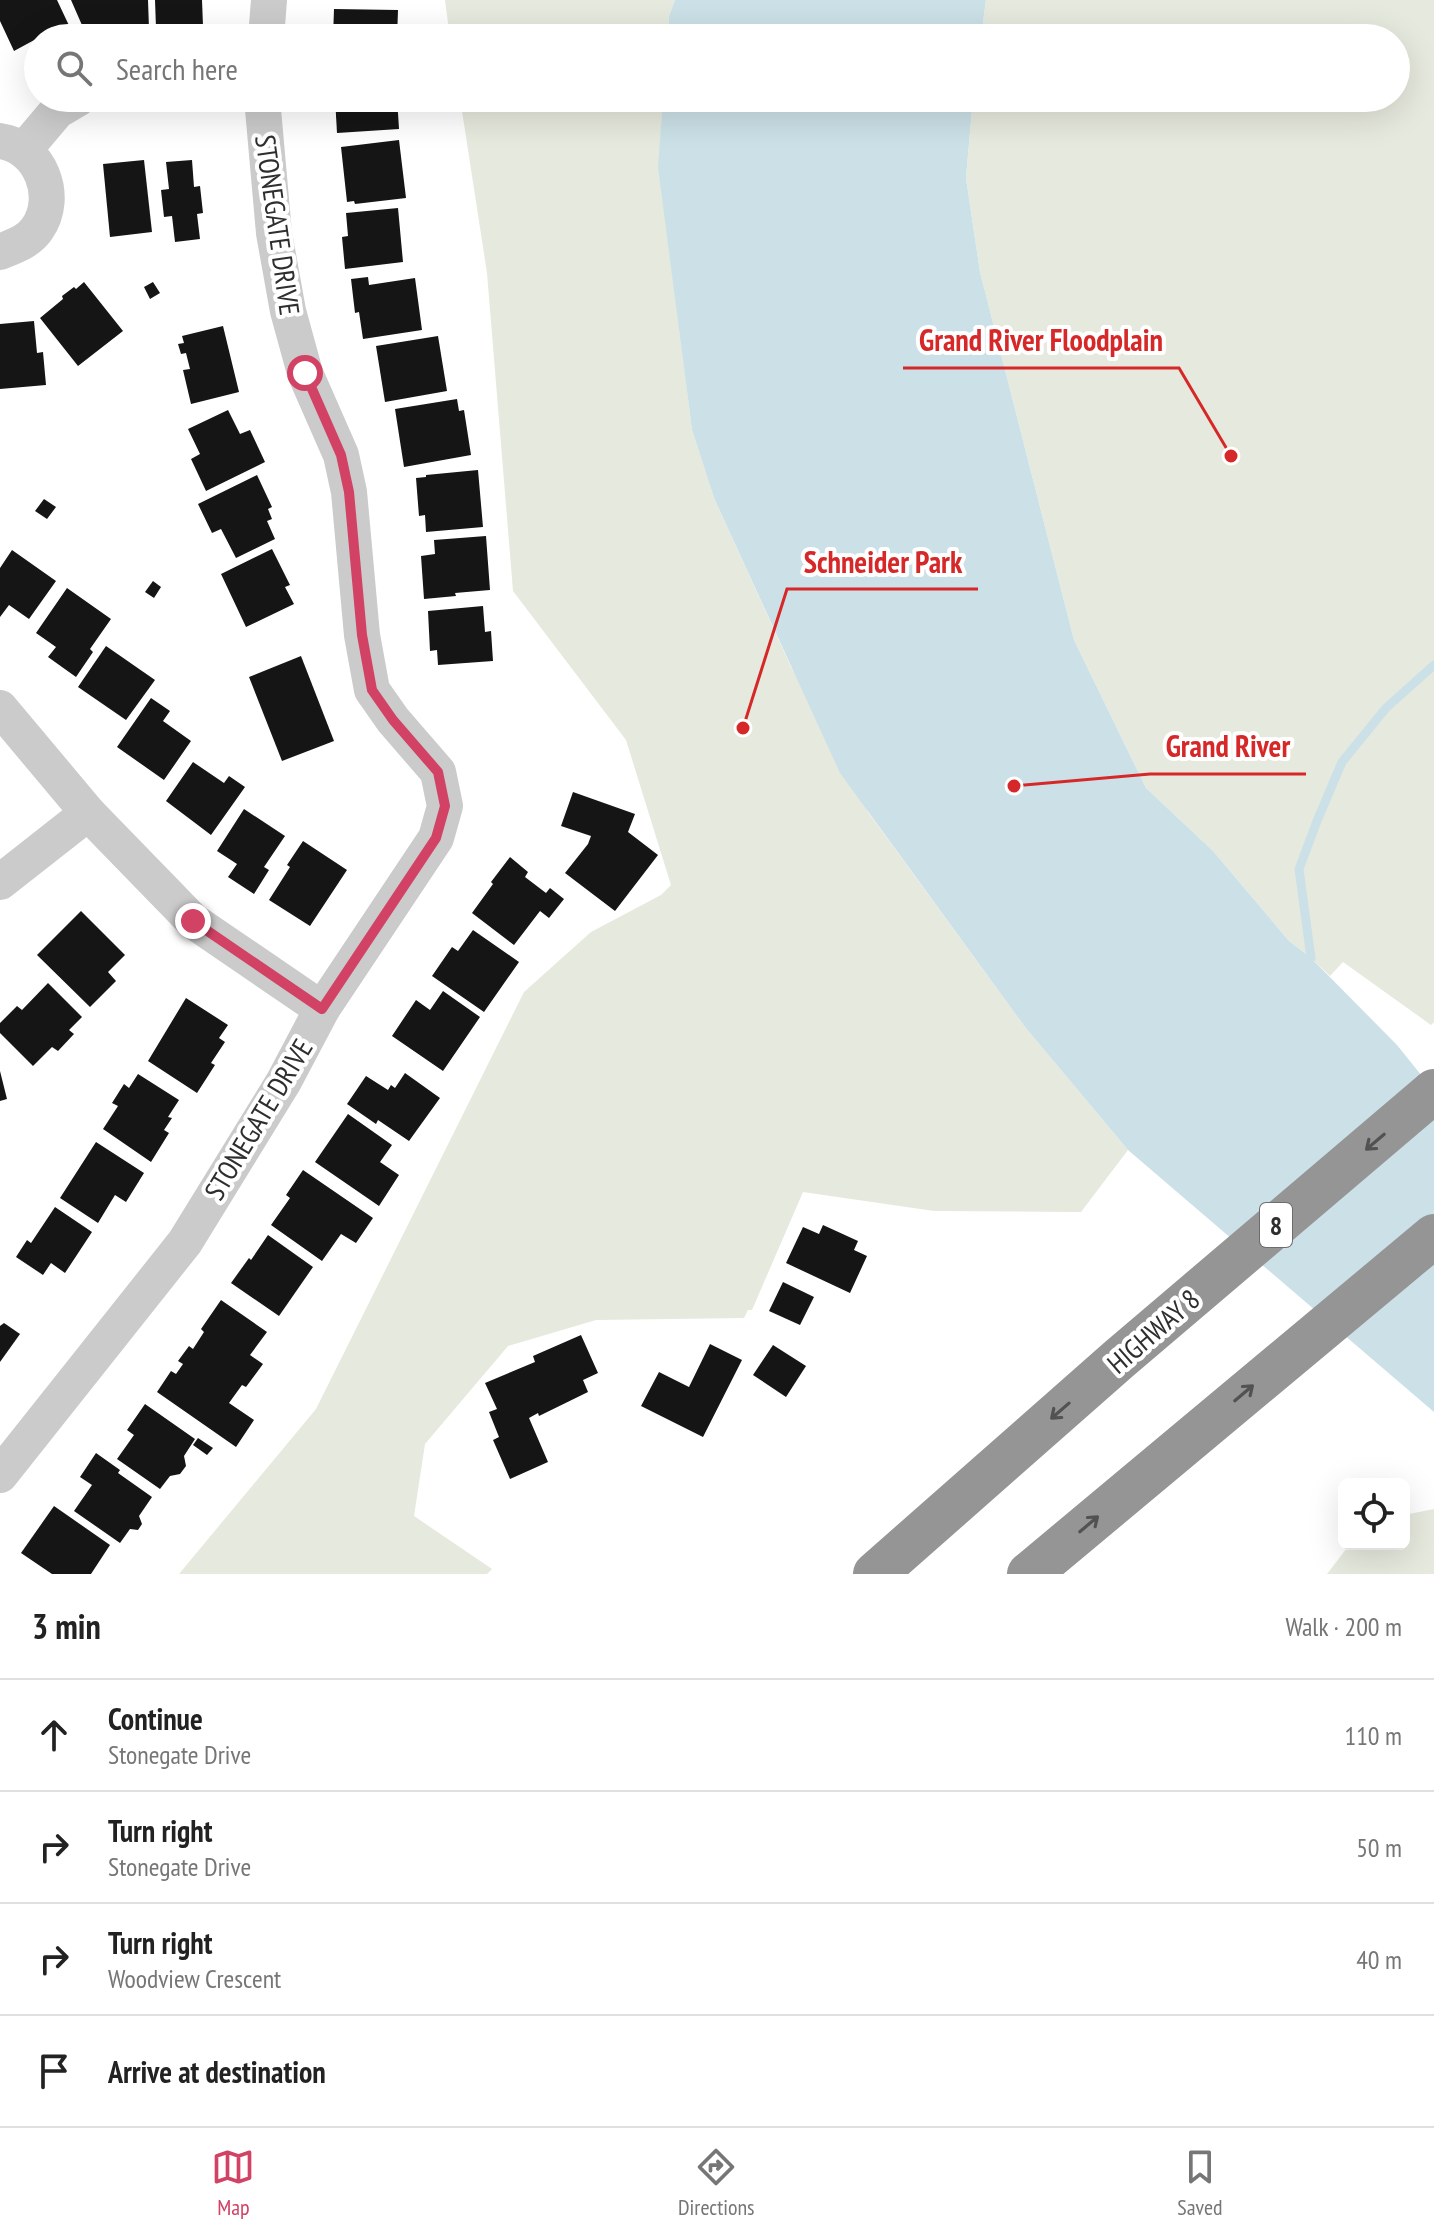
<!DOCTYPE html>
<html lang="en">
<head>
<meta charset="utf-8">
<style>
	:root { --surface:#fff; --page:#f6f6f6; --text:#222; --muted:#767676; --line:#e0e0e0; --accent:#d24265 }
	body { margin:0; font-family:"PT Sans Narrow",sans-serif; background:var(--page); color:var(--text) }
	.controls { position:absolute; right:24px; bottom:24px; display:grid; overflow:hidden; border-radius:12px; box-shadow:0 8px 32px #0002 }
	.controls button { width:72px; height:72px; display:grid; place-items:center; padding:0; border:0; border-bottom:2px solid var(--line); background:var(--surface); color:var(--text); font:40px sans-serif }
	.stop { position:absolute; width:24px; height:24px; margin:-18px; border:6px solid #d24265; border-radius:50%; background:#fff }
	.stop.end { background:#d24265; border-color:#fff; box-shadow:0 2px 8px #0008 }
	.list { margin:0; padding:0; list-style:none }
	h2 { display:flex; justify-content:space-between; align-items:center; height:104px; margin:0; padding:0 32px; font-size:34px }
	h2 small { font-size:26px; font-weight:400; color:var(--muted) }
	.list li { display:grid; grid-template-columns:52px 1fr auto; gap:24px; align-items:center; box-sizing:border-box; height:112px; padding:0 32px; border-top:2px solid var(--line) }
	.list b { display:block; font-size:30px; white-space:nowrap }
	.list p { margin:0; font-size:26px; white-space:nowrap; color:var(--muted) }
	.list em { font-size:26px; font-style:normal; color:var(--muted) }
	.icon { flex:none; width:44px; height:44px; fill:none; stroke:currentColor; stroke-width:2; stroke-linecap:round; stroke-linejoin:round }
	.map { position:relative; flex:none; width:1434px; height:1574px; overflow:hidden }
	.search { position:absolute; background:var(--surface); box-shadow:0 8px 32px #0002; left:24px; right:24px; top:24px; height:88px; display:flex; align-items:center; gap:20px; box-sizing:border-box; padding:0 28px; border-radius:44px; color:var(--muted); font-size:30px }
	.sheet { height:552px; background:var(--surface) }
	nav { display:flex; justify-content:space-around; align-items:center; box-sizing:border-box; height:112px; border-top:2px solid var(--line); background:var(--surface); font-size:22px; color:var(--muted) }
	nav a { display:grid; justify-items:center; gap:4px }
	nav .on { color:var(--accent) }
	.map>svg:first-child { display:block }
</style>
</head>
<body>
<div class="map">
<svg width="1434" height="1574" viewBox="0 0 1434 1574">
	<rect width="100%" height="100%" fill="#fff"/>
	<g fill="#e6e9dd">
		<polygon points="445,0 675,0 669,16 668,38 450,38"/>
		<polygon points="986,0 1434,0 1434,1022 1431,1025 1343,962 1330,976 1311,958 1289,941 1213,851 1146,788 1074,640 980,272 966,178 973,98 1396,98 1396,38 981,38"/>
		<polygon points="460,98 663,98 659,167 692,430 714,498 791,667 868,812 1025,1027 1128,1150 1081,1212 934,1211 803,1192 752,1310 748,1310 744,1318 596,1320 508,1346 425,1444 414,1516 492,1569 487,1574 179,1574 316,1409 524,992 591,932 661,895 671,885 626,740 513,591 487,273"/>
		<polygon points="1434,1509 1434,1574 1327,1574 1350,1544 1404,1544 1404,1515"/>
	</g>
	<g fill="#cbe1e7">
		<polygon points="675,0 986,0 981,38 668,38 669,16"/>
		<polygon points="663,98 973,98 966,178 980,272 1074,640 1146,788 1213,851 1289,941 1311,958 1397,1045 1434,1091 1434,1412 1128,1150 1025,1027 840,773 714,498 692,430 658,167"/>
	</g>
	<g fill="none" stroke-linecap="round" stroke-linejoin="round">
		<polyline stroke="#cbe1e7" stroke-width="9" points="1311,958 1299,869 1317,821 1342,762 1386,708 1434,665"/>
	</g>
	<g fill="#151515">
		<polygon points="0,0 57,0 73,34 65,38 38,38 14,51 0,21"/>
		<polygon points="71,0 148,0 149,29 101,31 101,26 85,32"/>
		<polygon points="155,0 202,0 203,26 156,28"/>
		<polygon points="334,9 398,10 397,38 333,38"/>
		<polygon points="335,98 397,98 399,129 337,133"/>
		<polygon points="399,140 406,198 355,204 354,201 347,202 341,147"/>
		<polygon points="144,160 152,232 110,237 103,164"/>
		<polygon points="192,160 194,187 200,186 203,213 197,214 200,239 175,242 172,216 164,217 161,190 169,189 166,162"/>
		<polygon points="398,208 403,262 345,269 342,237 348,236 346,213"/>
		<polygon points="368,277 369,285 415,278 422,330 363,339 359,312 355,313 351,279"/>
		<polygon points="84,282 123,331 78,366 40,318 63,299 62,296 74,287 76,289"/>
		<polygon points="153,282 160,293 150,299 144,287"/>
		<polygon points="34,321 37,353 43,352 46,385 0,389 0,324"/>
		<polygon points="223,326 239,392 191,404 183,370 190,369 186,353 181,354 178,344 184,343 182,336"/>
		<polygon points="438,336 447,391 385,402 376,346"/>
		<polygon points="457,399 459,411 464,410 471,455 404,467 395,409"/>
		<polygon points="228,410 240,434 250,430 265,462 206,491 191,459 200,454 188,429"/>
		<polygon points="478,470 483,527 426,532 425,515 419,516 416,478 426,477 426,475"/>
		<polygon points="257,475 272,507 268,509 272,519 267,521 275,539 236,558 221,529 212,533 198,504"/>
		<polygon points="44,499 56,507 47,519 35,511"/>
		<polygon points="486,536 490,590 455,593 456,596 424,599 421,556 435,554 434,540"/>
		<polygon points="272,549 290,585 285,587 294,604 246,627 221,574"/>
		<polygon points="12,550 56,581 29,619 9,605 0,617 0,568"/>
		<polygon points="153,581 161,587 154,598 145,592"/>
		<polygon points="67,588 111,619 90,649 93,652 76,677 48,657 56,647 36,633"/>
		<polygon points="483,606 485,632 491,631 493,661 438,665 437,650 430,651 428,611"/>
		<polygon points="106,646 155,680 126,720 78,687"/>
		<polygon points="301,656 334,741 282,761 249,677"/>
		<polygon points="151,698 170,711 163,721 191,741 164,780 117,747"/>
		<polygon points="193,762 224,783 229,776 245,787 211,835 166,801"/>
		<polygon points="573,792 635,814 628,832 658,855 615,911 565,873 588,844 591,836 561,826"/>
		<polygon points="244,809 285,836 264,867 269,870 254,894 228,877 237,864 217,851"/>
		<polygon points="303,841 347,870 310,926 269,900 290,867 287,865"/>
		<polygon points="510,857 528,872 525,877 546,893 550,888 564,899 549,918 540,911 514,945 472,913 493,884 491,882"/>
		<polygon points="81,911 125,955 108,972 116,981 90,1007 37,955"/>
		<polygon points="473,930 519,962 484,1012 432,976 452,947 458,951"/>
		<polygon points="48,983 82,1017 69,1030 74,1034 58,1051 52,1047 33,1066 0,1033 0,1023 17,1006 22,1010"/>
		<polygon points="443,991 480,1017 443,1071 392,1036 416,1000 430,1010"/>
		<polygon points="186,998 228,1025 219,1038 225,1042 211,1063 215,1065 197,1093 148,1061"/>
		<polygon points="0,1071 7,1099 0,1101"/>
		<polygon points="405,1073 440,1098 409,1141 378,1120 376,1124 347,1104 366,1076 388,1090 391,1085 395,1088"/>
		<polygon points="138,1074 179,1100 168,1117 172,1118 164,1130 169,1133 151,1162 103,1129 118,1106 112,1103 124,1084 129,1088"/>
		<polygon points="348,1114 392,1145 380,1162 399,1175 379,1206 315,1162"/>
		<polygon points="96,1142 144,1173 126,1202 115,1195 98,1223 60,1198"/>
		<polygon points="303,1170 373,1218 356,1243 341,1234 322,1261 271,1225 290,1198 286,1195"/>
		<polygon points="55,1207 92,1232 65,1273 51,1263 43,1275 16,1257 27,1240 31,1243"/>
		<polygon points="823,1225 858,1241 854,1250 867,1256 850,1293 786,1263 803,1227 819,1234"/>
		<polygon points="268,1235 313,1267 279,1316 231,1283 249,1258 251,1260"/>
		<polygon points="783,1282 814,1297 800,1325 769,1311"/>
		<polygon points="221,1300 267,1332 250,1355 263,1364 246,1387 242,1385 229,1403 254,1420 236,1447 157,1392 171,1371 176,1374 183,1364 178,1361 189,1346 193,1349 204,1332 201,1329"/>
		<polygon points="4,1323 20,1334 0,1362 0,1326"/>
		<polygon points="581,1335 598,1373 583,1380 588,1392 539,1416 538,1413 529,1418 548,1462 510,1479 493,1440 499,1437 489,1412 497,1409 485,1383 535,1362 533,1356"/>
		<polygon points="710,1344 742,1360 703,1437 641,1406 659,1372 689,1387"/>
		<polygon points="773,1345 806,1366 786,1397 753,1375"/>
		<polygon points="145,1404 195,1439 184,1456 186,1466 180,1474 170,1476 160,1489 117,1459 134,1435 127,1430"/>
		<polygon points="198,1438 213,1448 207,1455 193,1445"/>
		<polygon points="96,1453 120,1470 118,1473 152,1497 139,1516 142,1524 138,1530 130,1529 120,1543 74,1511 92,1485 80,1477"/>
		<polygon points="54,1506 110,1545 91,1574 52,1574 21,1553"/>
	</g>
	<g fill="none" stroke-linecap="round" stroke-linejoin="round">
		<g stroke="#cbcbcb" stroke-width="36">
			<polyline points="266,38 269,0"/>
			<path d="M0,141C40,146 60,197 37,229C28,242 14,246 0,252"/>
			<polyline points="24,150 57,111 79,98"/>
			<polyline points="0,708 88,813 193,921 322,1009"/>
			<polyline points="0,882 88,813"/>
			<polyline points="0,1475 185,1242 284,1081 322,1009 436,838 445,806 438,772 393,720 372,690 362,635 349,492 341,455 305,373 288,311 274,233 262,98"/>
		</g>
		<g stroke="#959595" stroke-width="44">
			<polyline points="875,1574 1119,1359 1434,1091"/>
			<polyline points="1029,1574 1434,1236"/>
		</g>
	</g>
	<defs><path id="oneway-shaft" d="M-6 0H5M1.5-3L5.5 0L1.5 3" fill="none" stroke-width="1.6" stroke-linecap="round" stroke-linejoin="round" transform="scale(2)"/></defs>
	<g stroke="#525252">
		<use href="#oneway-shaft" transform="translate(1375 1142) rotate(140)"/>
		<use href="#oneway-shaft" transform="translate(1244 1393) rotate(-40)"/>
		<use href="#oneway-shaft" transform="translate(1060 1411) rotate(139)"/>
		<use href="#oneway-shaft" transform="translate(1089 1524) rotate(-40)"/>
	</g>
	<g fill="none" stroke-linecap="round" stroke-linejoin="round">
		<polyline stroke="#d24265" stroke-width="10" points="193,921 322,1009 436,838 445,806 438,772 393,720 372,690 362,635 349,492 341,455 305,373"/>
	</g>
	<g text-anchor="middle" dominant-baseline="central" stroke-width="8" stroke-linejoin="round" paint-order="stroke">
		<rect fill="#fff" stroke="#6d6d6d" stroke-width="2" x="1260" y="1203" width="32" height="44" rx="6"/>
		<g font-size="26" font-weight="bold" fill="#2e2e2e">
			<text x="1276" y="1225">8</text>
		</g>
		<g font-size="28" fill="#2e2e2e" stroke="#fff">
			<text transform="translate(278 225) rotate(82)">STONEGATE DRIVE</text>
			<text transform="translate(258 1119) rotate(-59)">STONEGATE DRIVE</text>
			<text transform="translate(1153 1331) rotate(-41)">HIGHWAY 8</text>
		</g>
	</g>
	<path fill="none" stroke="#d62828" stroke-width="3" d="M1231 456L1179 368H903M743 728L787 589H978M1014 786L1150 774H1306"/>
	<g fill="#d62828" stroke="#fff" stroke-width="3">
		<circle cx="1231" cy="456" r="8"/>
		<circle cx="743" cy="728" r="8"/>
		<circle cx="1014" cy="786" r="8"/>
	</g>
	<g font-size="30" text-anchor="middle" font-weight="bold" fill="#d62828" stroke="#fff" stroke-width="8" stroke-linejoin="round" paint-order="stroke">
		<text x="1041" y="351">Grand River Floodplain</text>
		<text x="883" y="573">Schneider Park</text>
		<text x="1228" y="757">Grand River</text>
	</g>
</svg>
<div class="controls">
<button><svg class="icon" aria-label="locate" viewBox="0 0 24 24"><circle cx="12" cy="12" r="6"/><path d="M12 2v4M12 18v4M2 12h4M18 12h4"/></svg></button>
</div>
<div class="stop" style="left:305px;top:373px"></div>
<div class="stop end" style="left:193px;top:921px"></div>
<div class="search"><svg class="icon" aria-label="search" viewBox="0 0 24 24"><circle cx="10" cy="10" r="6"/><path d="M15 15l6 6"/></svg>Search here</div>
</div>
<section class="sheet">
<h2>3 min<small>Walk · 200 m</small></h2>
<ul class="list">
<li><svg class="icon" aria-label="ahead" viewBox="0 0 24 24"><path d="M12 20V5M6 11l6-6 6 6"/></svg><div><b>Continue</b><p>Stonegate Drive</p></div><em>110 m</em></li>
<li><svg class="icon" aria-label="right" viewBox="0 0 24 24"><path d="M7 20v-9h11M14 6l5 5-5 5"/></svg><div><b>Turn right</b><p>Stonegate Drive</p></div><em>50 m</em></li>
<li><svg class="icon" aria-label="right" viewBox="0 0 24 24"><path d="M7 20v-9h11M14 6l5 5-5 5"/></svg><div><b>Turn right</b><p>Woodview Crescent</p></div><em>40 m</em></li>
<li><svg class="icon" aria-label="arrive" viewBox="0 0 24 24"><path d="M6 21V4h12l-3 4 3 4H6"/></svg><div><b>Arrive at destination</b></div></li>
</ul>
</section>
<nav>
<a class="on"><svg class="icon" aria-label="map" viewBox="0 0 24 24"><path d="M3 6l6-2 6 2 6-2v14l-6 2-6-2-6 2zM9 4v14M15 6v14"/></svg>Map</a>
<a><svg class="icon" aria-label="directions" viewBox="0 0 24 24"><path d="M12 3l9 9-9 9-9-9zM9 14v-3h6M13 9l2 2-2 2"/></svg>Directions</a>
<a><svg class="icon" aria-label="saved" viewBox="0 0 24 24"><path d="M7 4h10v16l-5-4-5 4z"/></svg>Saved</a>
</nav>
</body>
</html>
